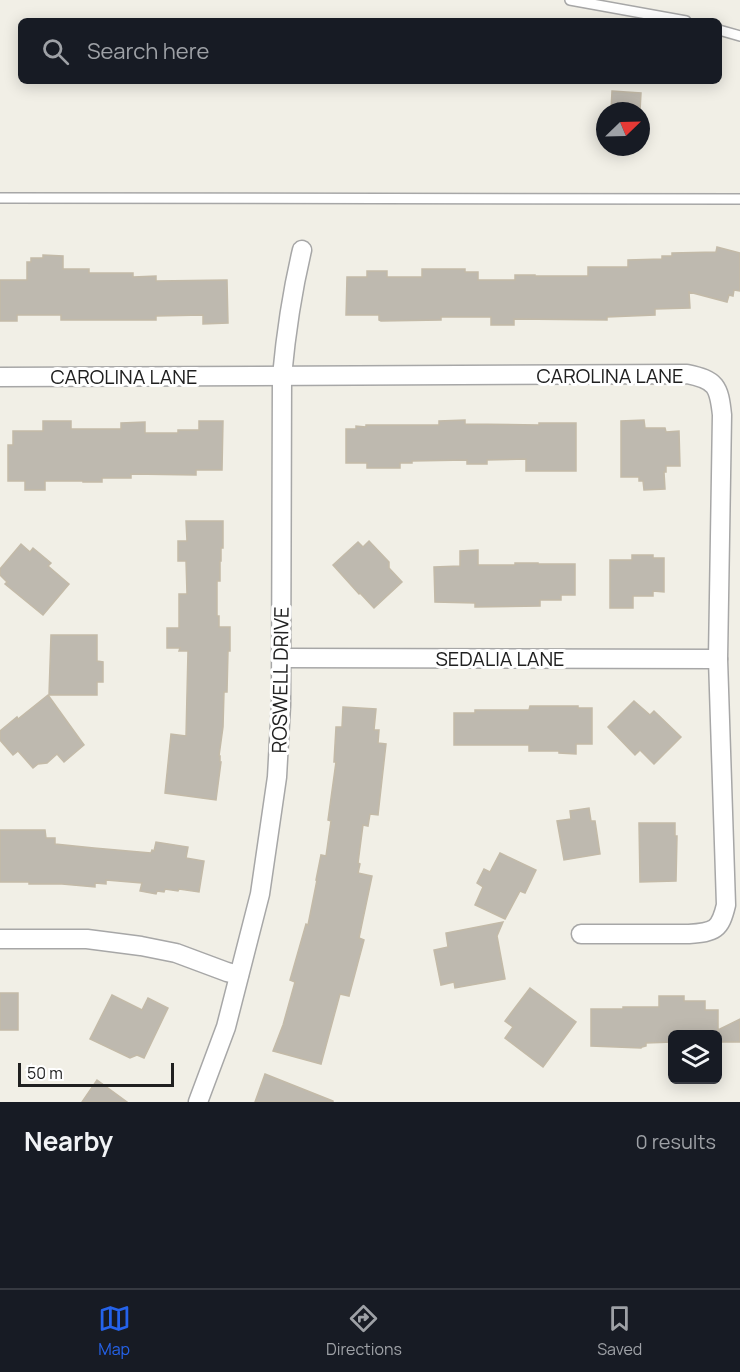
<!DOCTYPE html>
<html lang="en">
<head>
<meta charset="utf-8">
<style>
	:root { --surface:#171b24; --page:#20242c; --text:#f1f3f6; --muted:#9ea1a6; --line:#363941; --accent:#2563eb }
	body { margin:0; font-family:Manrope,sans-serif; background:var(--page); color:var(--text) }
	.controls { position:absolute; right:18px; bottom:18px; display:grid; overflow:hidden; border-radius:9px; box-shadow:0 3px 15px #0003 }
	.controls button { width:54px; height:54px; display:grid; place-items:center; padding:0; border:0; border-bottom:2px solid var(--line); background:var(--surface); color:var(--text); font:30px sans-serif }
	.compass { position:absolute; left:596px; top:102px; width:54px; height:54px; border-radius:50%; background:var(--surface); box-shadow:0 3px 15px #0003; rotate:67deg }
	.scale { position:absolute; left:18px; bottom:15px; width:156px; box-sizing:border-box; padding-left:6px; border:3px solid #202020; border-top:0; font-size:16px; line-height:21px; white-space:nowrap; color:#202020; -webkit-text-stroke:4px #fff; paint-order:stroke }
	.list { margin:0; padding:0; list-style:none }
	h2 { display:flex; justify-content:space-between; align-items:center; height:78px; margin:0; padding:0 24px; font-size:26px }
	h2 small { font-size:20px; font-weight:400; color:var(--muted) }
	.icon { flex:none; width:33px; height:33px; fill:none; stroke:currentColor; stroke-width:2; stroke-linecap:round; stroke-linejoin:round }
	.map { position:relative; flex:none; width:740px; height:1102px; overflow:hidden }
	.search { position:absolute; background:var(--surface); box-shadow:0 3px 15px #0003; left:18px; right:18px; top:18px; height:66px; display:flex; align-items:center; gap:15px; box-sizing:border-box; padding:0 21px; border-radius:9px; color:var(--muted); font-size:22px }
	.sheet { height:186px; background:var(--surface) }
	nav { display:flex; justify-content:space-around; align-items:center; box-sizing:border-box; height:84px; border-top:2px solid var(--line); background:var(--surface); font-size:16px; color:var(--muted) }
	nav a { display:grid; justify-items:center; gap:3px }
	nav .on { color:var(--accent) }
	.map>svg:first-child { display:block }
</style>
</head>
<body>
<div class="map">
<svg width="740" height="1102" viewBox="0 0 740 1102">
	<rect width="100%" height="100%" fill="#f1efe6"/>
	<g fill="#beb9af" stroke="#c3baa8" stroke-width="1.5">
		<polygon points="612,91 641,93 640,111 611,111"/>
		<polygon points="717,247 740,253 740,291 734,290 733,296 729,295 727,302 689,292 690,308 655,309 655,315 607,317 607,320 514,319 514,325 491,325 491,317 441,317 441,320 381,321 379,320 379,315 346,315 347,277 367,277 367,271 387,271 387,277 422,277 422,269 465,269 465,272 478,272 478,280 515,280 515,275 535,275 535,276 588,276 588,267 628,267 628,260 662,259 662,256 672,256 672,253 716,252"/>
		<polygon points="43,255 63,256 63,269 89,269 89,273 133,273 133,277 156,276 156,281 227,280 228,323 203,324 203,315 156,316 156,320 61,320 61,315 17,315 17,321 0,321 0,280 27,280 27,262 31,262 31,258 43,258"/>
		<polygon points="465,420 465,424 539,425 539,423 576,423 576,471 526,471 526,459 487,460 487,464 467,464 467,460 412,461 412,463 400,463 400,468 367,468 367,463 346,463 346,429 356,429 356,426 366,427 366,425 439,425 439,421"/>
		<polygon points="644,420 645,428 665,428 666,432 679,431 680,466 666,466 666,472 664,472 665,489 644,490 643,481 639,481 639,477 621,477 621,421"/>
		<polygon points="43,421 71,421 71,429 121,429 121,423 145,422 145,433 178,433 178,430 199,430 199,421 223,421 222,470 196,470 196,475 131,474 131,478 102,478 102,482 83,482 83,481 45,481 45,490 25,490 25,481 8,481 8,445 13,445 13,431 43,431"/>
		<polygon points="186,521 223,521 223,548 221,548 221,561 220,561 220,581 217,581 217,616 219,616 219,627 230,627 230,651 228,651 227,692 224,692 223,727 219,756 220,756 220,762 221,762 216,800 165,793 171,734 186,736 188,651 179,651 180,648 167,648 167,628 179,628 179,594 187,594 186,561 178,561 178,541 187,541"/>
		<polygon points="369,541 389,562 389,568 402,582 374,608 360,593 359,594 333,565 358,542 363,547"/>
		<polygon points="21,544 30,552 33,548 51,563 48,566 69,584 43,615 5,584 7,582 0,575 0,569"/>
		<polygon points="478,550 478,565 515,565 515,563 538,563 538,564 575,564 575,595 561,595 561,600 540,600 540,606 475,607 475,603 435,602 434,567 460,566 460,551"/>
		<polygon points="632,555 653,555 653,558 664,558 664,592 653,591 653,596 633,596 633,608 610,608 610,560 632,560"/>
		<polygon points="51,635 97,635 97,661 103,662 103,682 97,682 97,695 49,695"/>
		<polygon points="48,695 84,745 64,762 57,754 47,763 38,764 33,768 18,751 13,755 0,740 0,731 17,717 18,719"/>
		<polygon points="634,701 650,715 654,711 681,737 654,764 640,750 635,755 608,727"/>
		<polygon points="530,706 578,706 578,708 592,708 592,744 576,744 576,754 559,753 559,751 529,751 529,745 454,745 454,713 475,713 475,710 529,710"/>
		<polygon points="343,707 376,709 374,730 379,730 378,743 386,744 378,815 370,814 368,826 363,825 358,863 360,864 358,873 372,876 359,938 364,940 349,996 340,994 321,1064 273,1051 283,1025 295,982 290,980 306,924 308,925 317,880 316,880 321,855 326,856 331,821 328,820 336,762 334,762 336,727 342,727"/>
		<polygon points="589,808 591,821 595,821 600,854 564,860 557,821 571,819 570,811"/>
		<polygon points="639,823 675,823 675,836 677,836 676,881 640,882"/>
		<polygon points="0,830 45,830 46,838 55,838 55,844 94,848 151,853 152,850 154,851 156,842 188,847 186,858 204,861 199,892 179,889 178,891 165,889 164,892 157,891 156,894 140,891 142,883 106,880 106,884 95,883 95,887 62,884 29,884 29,882 0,882"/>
		<polygon points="500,853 536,870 525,893 520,891 505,919 475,905 483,887 477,883 484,869 490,872"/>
		<polygon points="503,922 497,936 505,979 455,988 454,982 441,985 434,950 448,947 446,933"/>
		<polygon points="530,988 576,1022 543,1067 505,1038 513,1027 505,1021"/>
		<rect x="0" y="993" width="18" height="37"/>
		<polygon points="112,995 142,1010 148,998 168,1008 144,1058 137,1055 130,1058 90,1039"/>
		<polygon points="659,996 684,996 684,1001 705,1001 705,1010 718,1010 718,1030 740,1019 740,1042 717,1042 717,1035 672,1035 672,1042 646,1043 646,1046 642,1047 641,1048 591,1046 591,1009 623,1009 623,1007 659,1007"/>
		<polygon points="265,1074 333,1101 333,1102 255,1102"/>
		<polygon points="97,1080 127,1102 82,1102"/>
	</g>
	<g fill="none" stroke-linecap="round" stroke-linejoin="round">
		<g stroke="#a7a7a7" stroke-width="12">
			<g id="service">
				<polyline points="570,0 686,21"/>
				<polyline points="719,30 740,36"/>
				<polyline points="0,198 740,199"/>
			</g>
		</g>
		<g stroke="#a7a7a7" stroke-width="21">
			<g id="minor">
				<path d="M0,377L687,374C716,380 719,386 722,415L718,659L726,905C720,930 715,932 689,934H581"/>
				<polyline points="282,658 718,659"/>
				<polyline points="0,939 87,939 141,946 176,953 227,972 239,975"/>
				<path d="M198,1102L226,1027L260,894L277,777L281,705L282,376C286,333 292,292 302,250"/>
			</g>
		</g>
		<use href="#service" stroke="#fff" stroke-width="9"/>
		<use href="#minor" stroke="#fff" stroke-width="18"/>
	</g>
	<g text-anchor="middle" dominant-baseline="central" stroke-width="6" stroke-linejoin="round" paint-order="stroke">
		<g font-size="20" fill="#202020" stroke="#fff">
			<text x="610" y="375">CAROLINA LANE</text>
			<text x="124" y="376">CAROLINA LANE</text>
			<text x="500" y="658">SEDALIA LANE</text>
			<text transform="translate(280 680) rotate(-89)">ROSWELL DRIVE</text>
		</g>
	</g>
</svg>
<div class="controls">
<button><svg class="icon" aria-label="layers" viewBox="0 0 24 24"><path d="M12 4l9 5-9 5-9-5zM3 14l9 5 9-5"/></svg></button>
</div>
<svg class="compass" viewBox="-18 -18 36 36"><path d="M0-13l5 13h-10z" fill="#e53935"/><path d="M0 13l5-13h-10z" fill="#9ea1a6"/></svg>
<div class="scale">50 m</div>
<div class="search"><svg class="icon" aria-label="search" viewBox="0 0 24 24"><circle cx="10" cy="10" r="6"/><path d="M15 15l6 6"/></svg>Search here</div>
</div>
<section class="sheet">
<h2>Nearby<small>0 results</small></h2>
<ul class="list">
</ul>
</section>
<nav>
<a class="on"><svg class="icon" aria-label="map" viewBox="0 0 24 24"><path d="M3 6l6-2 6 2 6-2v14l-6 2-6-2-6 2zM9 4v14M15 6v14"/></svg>Map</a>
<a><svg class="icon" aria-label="directions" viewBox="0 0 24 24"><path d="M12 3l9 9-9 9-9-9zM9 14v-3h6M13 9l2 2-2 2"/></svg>Directions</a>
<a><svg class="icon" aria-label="saved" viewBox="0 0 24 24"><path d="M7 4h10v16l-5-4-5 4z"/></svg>Saved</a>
</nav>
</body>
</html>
